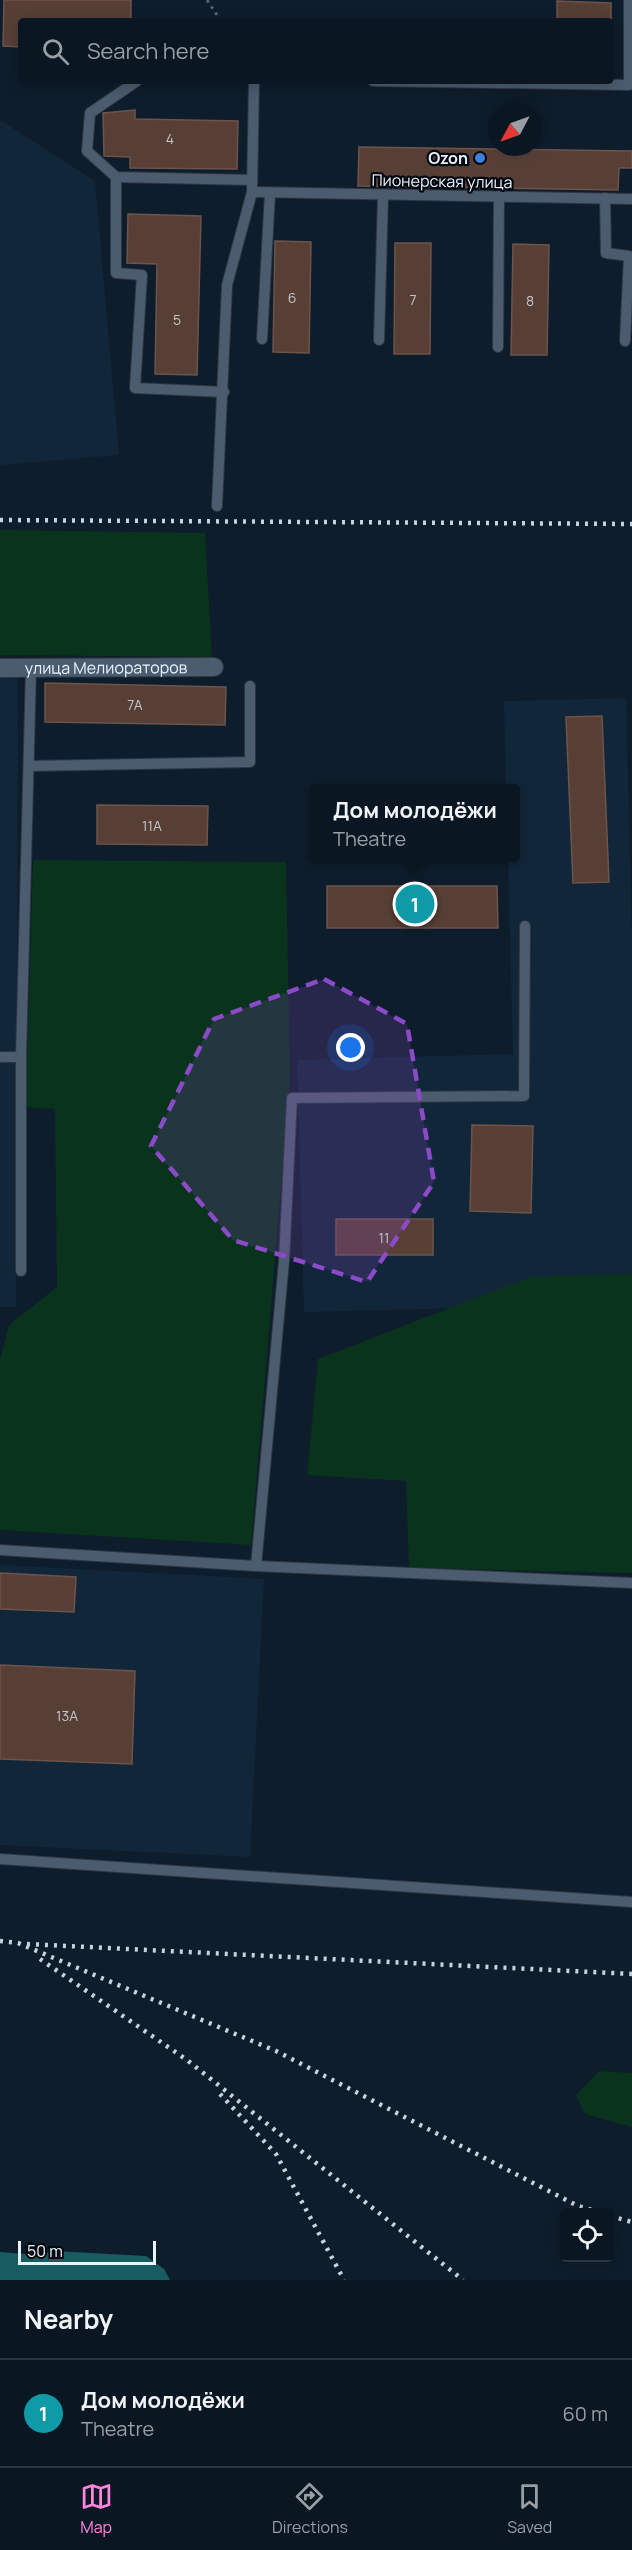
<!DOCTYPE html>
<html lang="en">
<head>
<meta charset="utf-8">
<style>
	:root { --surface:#0a1621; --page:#18232e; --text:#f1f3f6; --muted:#999fa5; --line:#2a353f; --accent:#ff85df }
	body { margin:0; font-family:Manrope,sans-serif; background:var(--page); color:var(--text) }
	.controls { position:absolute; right:18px; bottom:18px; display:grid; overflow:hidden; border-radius:6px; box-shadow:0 3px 15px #0003 }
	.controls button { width:54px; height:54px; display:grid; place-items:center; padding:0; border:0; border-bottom:2px solid var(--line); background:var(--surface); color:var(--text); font:30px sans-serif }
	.compass { position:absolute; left:488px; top:102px; width:54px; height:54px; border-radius:50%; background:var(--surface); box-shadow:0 3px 15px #0003; rotate:229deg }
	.scale { position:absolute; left:18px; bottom:15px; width:138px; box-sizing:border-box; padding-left:6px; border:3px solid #e9f3fe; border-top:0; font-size:16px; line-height:21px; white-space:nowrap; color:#e9f3fe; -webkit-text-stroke:4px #03070d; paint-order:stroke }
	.you { position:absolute; left:351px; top:1048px; width:21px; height:21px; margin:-15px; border:4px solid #fff; border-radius:50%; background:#1a73e8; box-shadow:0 0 0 9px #1a73e833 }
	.badge { display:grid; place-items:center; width:39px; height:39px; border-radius:50%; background:var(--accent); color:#fff; font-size:20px; font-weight:700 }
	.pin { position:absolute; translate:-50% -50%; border:3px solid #fff; box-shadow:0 2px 6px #0006 }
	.popup { position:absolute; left:310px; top:784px; width:210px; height:78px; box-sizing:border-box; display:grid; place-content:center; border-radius:6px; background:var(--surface); filter:drop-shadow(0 2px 4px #0005); font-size:20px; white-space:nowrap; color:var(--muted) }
	.popup b { font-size:22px; color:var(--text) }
	.popup::after { content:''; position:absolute; left:50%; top:100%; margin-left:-12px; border:12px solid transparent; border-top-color:var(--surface) }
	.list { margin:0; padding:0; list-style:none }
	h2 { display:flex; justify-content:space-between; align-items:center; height:78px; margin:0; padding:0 24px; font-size:26px }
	h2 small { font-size:20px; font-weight:400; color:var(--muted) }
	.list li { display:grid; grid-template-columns:39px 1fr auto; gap:18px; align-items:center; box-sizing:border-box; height:108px; padding:0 24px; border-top:2px solid var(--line) }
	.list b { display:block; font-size:22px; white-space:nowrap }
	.list p { margin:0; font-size:20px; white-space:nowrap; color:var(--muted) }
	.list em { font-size:20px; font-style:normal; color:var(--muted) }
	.icon { flex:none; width:33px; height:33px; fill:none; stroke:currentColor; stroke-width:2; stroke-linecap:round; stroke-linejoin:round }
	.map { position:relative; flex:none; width:632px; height:2280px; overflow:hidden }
	.search { position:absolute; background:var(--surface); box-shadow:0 3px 15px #0003; left:18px; right:18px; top:18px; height:66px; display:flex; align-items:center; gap:15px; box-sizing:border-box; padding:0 21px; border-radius:6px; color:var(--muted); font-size:22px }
	.sheet { height:186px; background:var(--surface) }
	nav { display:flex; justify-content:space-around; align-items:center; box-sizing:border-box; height:84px; border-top:2px solid var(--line); background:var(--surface); font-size:16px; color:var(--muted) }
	nav a { display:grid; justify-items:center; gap:3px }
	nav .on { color:var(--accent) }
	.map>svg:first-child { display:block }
</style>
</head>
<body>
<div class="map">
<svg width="632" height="2280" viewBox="0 0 632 2280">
	<rect width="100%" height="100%" fill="#0e1d2c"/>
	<g fill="#12263a">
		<polygon points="0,120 95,181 119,455 0,465"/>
		<polygon points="0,668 18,669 16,1307 0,1307"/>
		<polygon points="626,698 632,941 632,1304 304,1312 297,1060 513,1054 508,858 516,858 516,788 506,788 504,701"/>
		<polygon points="0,1565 264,1579 250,1857 0,1845"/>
	</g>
	<g fill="#09331c">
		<polygon points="0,530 205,533 212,657 0,655"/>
		<polygon points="33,860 286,862 290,1079 251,1545 0,1530 0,1360 9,1325 57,1287 55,1109 26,1107"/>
		<polygon points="632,1274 632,1573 409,1568 406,1481 307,1475 318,1359 530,1277"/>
		<polygon points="599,2071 632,2073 632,2127 585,2114 576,2095"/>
	</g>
	<polygon fill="#175c61" points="54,2251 146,2256 164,2269 170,2280 0,2280 0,2252 38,2255"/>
	<g fill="#573f36" stroke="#6d544b" stroke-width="1.5">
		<polygon points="4,0 131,0 131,21 21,21 21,47 3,46"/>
		<polygon points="557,1 611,3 611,21 557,21"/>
		<polygon points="135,110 135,119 238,121 237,169 130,168 130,157 104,156 103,113"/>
		<polygon points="359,147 632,151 632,168 619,168 618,190 358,186"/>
		<polygon points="128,214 201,216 197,375 155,374 157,264 127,263"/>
		<polygon points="275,241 311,242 309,353 273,352"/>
		<polygon points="395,243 431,243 430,354 394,354"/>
		<polygon points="513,244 549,245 547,355 511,355"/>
		<polygon points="45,683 226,687 225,725 45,722"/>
		<polygon points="602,716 609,882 573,883 566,717"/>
		<polygon points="97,805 208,806 207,845 97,844"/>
		<polygon points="327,886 497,886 498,928 327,928"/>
		<polygon points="472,1125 533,1126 531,1213 470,1211"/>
		<rect x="336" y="1219" width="97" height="36"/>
		<polygon points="0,1573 76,1577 74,1612 0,1609"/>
		<polygon points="0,1665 135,1671 132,1764 0,1759"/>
	</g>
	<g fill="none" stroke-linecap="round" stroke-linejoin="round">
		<g stroke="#2f3643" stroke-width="12">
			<g id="lane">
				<polyline points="137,81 90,113 87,151 116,177 252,180"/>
				<polyline points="373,81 629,85 629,0"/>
				<polyline points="116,177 116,273 142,275 135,388 224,392"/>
				<polyline points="252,192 632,199"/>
				<polyline points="605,198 606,253 629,256 625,341"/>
				<polyline points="262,339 270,193"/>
				<polyline points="379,340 383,195"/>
				<polyline points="498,347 499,196"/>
				<polyline points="217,506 227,285 252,192 254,81"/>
				<polyline points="29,766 250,762 250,686"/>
				<polyline points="0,1057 21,1057"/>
				<polyline points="21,1271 21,1057 31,669"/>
				<polyline points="0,1550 256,1566 632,1583"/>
				<polyline points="256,1566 284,1261 292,1098 524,1096 525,926"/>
				<polyline points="0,1859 632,1902"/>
			</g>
		</g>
		<g stroke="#2f3643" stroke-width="20">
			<g id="street">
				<path id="s1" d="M0,668L214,667"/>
			</g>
		</g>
		<polyline stroke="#556370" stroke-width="3" stroke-dasharray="3 4.5" stroke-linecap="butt" points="207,0 221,21"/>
		<use href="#lane" stroke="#4b5c6f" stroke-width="10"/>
		<use href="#street" stroke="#4b5c6f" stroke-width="18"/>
		<g stroke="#c8d3df" stroke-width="4.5" stroke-dasharray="3 6" stroke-linecap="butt">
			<polyline points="0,520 632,524"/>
			<polyline points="0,1941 18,1943 276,2051 578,2206 599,2212"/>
			<polyline points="27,1944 632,1974"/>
			<polyline points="40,1959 187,2060 463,2280"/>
			<polyline points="220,2094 276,2154 344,2280"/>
			<polyline points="610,2216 632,2222"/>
		</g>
	</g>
	<path fill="#8c4ac8" fill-opacity="0.2" stroke="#8c4ac8" stroke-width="4.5" stroke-dasharray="12 8" stroke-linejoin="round" d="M324,979L407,1024L434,1182L367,1282L233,1240L151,1146L214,1019Z"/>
	<circle fill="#3f7fe0" stroke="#03070d" stroke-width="2" cx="480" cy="158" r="6"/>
	<g text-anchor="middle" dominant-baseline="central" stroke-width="4.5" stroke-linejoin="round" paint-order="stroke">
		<g font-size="14" fill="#c4c6cc">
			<text x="170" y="138">4</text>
			<text x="292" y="297">6</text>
			<text x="413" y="299">7</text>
			<text x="530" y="300">8</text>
			<text x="177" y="319">5</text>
			<text x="135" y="704">7А</text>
			<text x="152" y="825">11А</text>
			<text x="384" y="1237">11</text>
			<text x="67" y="1715">13А</text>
		</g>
		<g font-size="16" font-weight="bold" fill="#e9f3fe" stroke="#03070d" text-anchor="end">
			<text x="468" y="158">Ozon</text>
		</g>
		<g font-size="16" fill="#e9f3fe" stroke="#03070d">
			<text transform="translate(442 181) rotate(1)">Пионерская улица</text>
			<text stroke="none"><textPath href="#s1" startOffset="106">улица Мелиораторов</textPath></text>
		</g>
	</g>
</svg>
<div class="controls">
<button><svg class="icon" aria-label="locate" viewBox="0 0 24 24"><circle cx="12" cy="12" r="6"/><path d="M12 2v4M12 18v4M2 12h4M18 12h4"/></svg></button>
</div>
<svg class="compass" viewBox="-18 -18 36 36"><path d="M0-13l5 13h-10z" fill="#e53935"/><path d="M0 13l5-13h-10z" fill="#999fa5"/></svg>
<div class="scale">50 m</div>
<div class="you"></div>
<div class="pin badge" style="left:415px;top:904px;background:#0f9aa8">1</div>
<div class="popup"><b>Дом молодёжи</b>Theatre</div>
<div class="search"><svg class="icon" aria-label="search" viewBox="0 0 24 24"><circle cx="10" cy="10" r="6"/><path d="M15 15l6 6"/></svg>Search here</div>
</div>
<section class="sheet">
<h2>Nearby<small></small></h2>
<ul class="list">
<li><span class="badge" style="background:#0f9aa8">1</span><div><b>Дом молодёжи</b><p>Theatre</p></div><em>60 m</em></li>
</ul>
</section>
<nav>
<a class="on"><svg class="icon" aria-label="map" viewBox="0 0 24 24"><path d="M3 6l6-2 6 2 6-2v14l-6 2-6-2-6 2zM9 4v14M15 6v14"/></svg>Map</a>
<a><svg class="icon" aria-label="directions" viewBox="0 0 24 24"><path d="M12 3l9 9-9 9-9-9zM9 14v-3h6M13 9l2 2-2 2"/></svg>Directions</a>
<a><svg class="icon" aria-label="saved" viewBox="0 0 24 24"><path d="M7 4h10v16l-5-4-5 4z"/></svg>Saved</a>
</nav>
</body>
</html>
